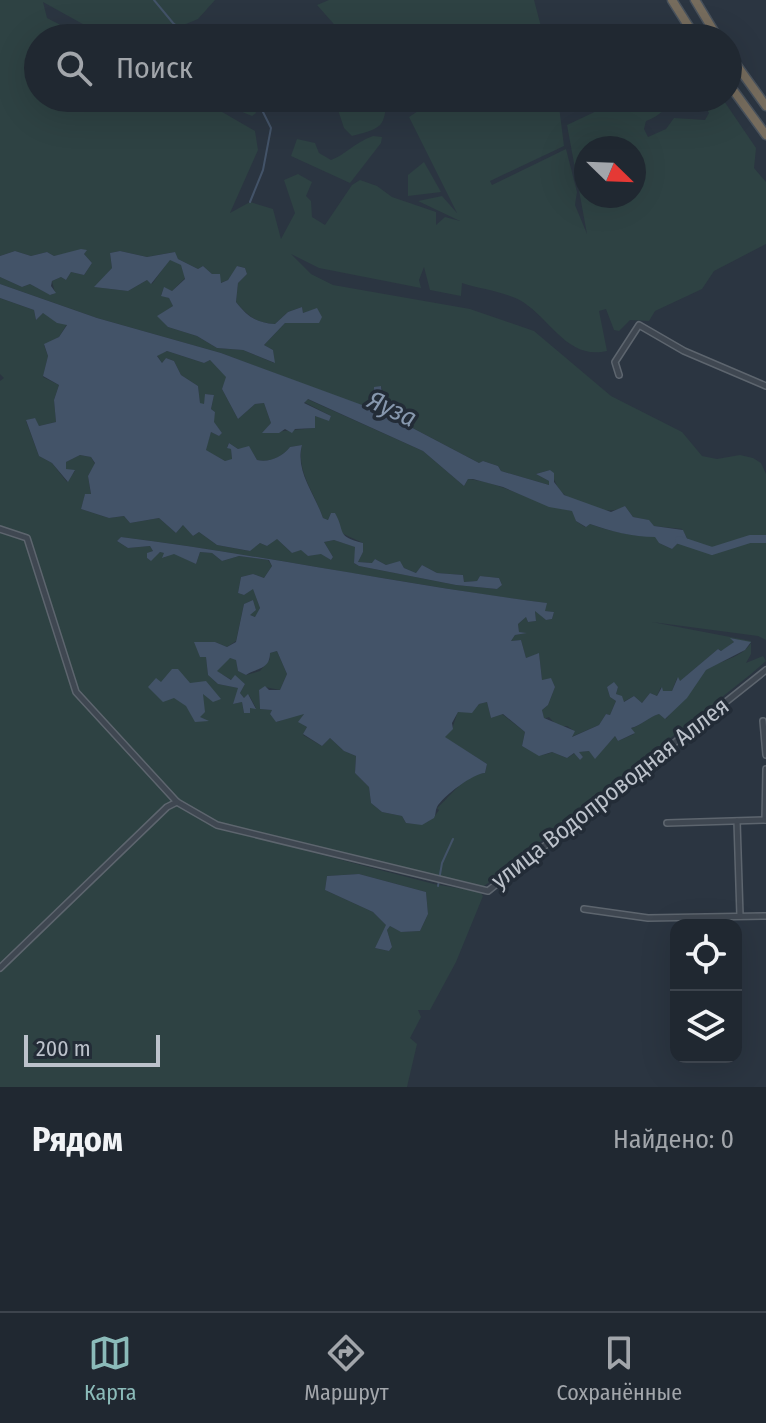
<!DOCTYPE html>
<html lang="ru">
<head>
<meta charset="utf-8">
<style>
	:root { --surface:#202831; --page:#283039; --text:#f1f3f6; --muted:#a2a6ab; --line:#3d444d; --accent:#8bbbb9 }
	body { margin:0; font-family:"Fira Sans Condensed",sans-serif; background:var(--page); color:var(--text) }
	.controls { position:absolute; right:24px; bottom:24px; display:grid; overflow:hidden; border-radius:16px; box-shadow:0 8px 32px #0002 }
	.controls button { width:72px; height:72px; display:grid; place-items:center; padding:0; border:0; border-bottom:2px solid var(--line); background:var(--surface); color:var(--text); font:40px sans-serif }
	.compass { position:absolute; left:574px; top:136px; width:72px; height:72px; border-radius:50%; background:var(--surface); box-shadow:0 8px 32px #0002; rotate:113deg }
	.scale { position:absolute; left:24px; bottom:20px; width:136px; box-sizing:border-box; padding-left:8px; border:4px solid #bcc2cb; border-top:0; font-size:22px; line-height:28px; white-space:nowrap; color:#bcc2cb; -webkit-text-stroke:6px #232c37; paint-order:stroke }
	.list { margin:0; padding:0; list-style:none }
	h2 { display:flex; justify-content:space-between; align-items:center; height:104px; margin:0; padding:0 32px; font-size:34px }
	h2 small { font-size:26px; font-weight:400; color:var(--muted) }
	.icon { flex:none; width:44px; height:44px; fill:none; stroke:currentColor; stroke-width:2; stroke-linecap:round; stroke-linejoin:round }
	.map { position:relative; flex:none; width:766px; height:1087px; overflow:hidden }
	.search { position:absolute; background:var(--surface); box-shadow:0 8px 32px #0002; left:24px; right:24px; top:24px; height:88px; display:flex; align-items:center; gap:20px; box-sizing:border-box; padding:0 28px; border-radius:44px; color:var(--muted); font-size:30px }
	.sheet { height:224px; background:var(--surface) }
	nav { display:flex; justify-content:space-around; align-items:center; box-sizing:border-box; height:112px; border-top:2px solid var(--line); background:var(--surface); font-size:22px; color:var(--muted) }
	nav a { display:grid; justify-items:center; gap:4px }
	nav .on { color:var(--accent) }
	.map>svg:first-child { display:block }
</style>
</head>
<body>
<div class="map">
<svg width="766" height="1087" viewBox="0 0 766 1087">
	<rect width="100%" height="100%" fill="#2b3541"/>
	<g fill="#2e4243" fill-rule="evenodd">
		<path d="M0,0H215L198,19L181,26L200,38H174L173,31L168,38H108L43,2L47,18L86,38H38V98H198L255,131L258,150L230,213L250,202L273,209L281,239L295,213L284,180L298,174L312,182L306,196L311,201L312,217L325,225L352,185L360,180L377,186L392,197L436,212V225L445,217L460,221L418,201L442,196L457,213L409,117L427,105L425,98H558L564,146L490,181L492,185L566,149L577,192L575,205L587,234L567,125L624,98H683C668,104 661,116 646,121L644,129L648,137L666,129L674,118L705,120L709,113L700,98H722L756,148L754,168L766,182V244L714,271L702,289L655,311L649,321L630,320L619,331L614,330L606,309L599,311L607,351C568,360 552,321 523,302C507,292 480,289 462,283L461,296L430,290L424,267L419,280L421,288L319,268L291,254L311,274L333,285L470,309L534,331L611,396L682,432L702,456L717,459L740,455L753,458L761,463L766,474V640L758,636L652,622L751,641V654L746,663L763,656L766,661L751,674L483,887L309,845L307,851L434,884L480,892L483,896L456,962L430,1010H418L421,1017L410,1038L417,1044L407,1087H0V381L4,378L0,374V298L34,310L36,320L43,313L49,314L57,323L67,324L59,337L44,345L48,356L43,377L59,385L54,400L56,422L39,426L34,418L26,421L39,456L52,463L67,482L75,471L66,470V462L80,455L91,457L95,464L88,476L91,495H85L81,509L109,518L124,516L130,523L159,518L176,533L184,524L193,536L199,532L217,545L249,551L260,543L267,546L276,538L292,553L301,549L308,556L321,553L331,560L333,557L324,542L334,540L356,547L354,563L359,566L456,585L497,589L502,585L499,578L480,576L477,581L464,582L463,575L437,573L422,565L416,573L404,568L400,562L386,565L375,559L373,563L358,562L363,552V543L339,532L335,513H331L328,520L323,518C314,492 296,471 302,445L290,447C282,457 270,463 257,460L249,447L238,449L229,443L227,447L231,449L232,460L225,461L205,450L211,432L219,436L222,433L213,422L215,412L211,409L214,395L206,394L204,404H200L198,386L181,375L174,361L166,358L162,363L157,355L167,351L204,363L210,360L227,377L222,389L238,419L255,404L264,403L271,423L263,433L314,428L315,416L329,420L331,416L304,402L307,399L423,451L464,486L468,479C505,483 536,505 573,511L576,521L585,527L590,524C610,531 633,537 656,536L659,543L672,549L678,543L689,542L682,529L654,526L648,520L633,517L625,506C612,517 577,505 565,495C555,488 554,476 550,470L536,474L549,481V485L501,471L498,466L483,461L479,463L384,413L385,398L381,386L374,388L373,410L221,353L97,318L0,284V277L22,287L30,284L51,295L55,293L52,281L61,277L66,280L71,272L84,275L92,263L84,254L86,250L54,256L47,252L31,256L15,251L0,256ZM586,148H634V196H586ZM120,251L147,257L174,252L178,259L198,269L203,266L212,274L220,275V283L228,280L238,266L245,268L247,274L238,283L236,302C248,316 256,323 275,324L288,312L302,307L303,313L317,309L321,317L318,323H285L264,345L273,350L274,363L243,350L217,348L197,336L168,327L158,316L173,306L169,298L161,295L164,288L172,291L185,278L182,265L170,259L152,284L147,280L128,291L95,287L112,268L110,253ZM121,537C264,555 404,585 546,603L544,611L554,612L552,619L546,620L535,610L536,621L528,622L526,617L518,624L519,632L526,633L515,635L511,641L521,640L526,658L539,654L542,680L551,679L555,687L548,705L542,710L544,719L549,717L558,727L567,726L574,731L571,737L599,725L606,714L610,715L616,701L610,697L607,687L614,683L618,687L616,694L622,697L623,702L634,696L642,703L650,693L657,696L661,687L662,691H672L677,678L679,682L718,649L722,651L734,642L731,638L751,643C741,658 722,660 707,669C701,673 674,710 666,719L659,714C648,717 642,725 630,729L634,734L618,741L615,736L595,758L590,751L578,752L583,757L580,760L575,753L567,758L552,752C539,759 533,751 522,746L525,732L502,714L491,718L487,702L479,704L472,712L458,711L452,729L444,737L487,764L485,773C465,774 451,796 437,808L439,810C430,824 422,825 406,823L402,816L382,812L371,803L369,787L355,773L356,756L344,751L330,738L322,746L303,735L307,727L299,722L304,714L301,712L277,722L270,714L272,710L260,709L259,690L265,687L280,690L287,674L277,651L270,653V659L260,671L246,675L238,671L236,659L229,658L216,671L232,680L235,676L245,684L240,693L244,698L249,695L256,708H250V713H244L242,702L233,704L239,688L218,684L208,675L206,656H200L195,643L215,642L227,647L236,641L244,604L253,600L256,610L249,615L256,617L260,608L253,588L244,595L238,593L241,577L253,574L264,578L272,566L268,560L239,556L222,561L212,553L200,552L196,564L174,553L163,558L165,553L160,552L150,560L147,558L148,553L153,551L150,546L128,548L117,541ZM359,874L426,892L428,914L420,931L402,932L390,926L387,930L392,947L389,951L375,948L387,926L373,912L325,890L327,876Z"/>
		<polygon points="329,0 534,0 544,38 346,38 347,30 340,31 317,5"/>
		<polygon points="208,98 250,98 256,113 252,116"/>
		<path d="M334,98H387C384,127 383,128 352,136L344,128Z"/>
		<path d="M373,136L382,137L381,143L350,183L291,156L297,139L315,143L319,153L331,160C345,155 354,143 373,136Z"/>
		<polygon points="424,162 441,192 408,196 408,175"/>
	</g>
	<g fill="#435368">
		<polygon points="81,249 87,250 84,254 92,263 84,275 71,272 66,280 61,277 52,281 51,286 56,293 50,295 30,284 22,287 0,277 0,256 15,251 31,256 47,252 54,256"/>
		<path d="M120,251L147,257L175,252L178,259L198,269L203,266L212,274H220L221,283L228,280L237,266L245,268L247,274L238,283L236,302C247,316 256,323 275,324L288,312L302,307L303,313L317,308L322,317L319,323H285L264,345L273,350L275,363L243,350L217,348L197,336L168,327L157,316L173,306L169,298L161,296L164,287L172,291L185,279L181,265L170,260L151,284L147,280L128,291L94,287L112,268L110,253Z"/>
		<path d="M0,284L97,318L221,353L373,409L374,387L381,386L384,413L479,463L483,461L498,466L501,471L549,485V481L536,474L550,470L554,473V482L564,495L611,512L625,506L633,517L649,520L654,526L683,530L689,543H678L672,549L659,543L655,537C633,537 610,531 590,524L586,527L576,521L572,511L549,507L503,487L473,479H468L464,486L423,451L308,399L304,403L331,416L329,421L315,416V428L295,429L292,433L285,429L279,433H262L271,423L264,403L255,404L238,419L222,389L226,377L210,360L204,363L167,351L157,356L162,363L166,358L174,361L181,375L198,386L200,403L204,404L205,394L214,395L211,409L215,412L214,422L222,433L219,436L211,432L206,450L225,461L232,459L231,449L227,448L229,443L238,449L249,446L257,460C269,463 282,457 290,447L302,445C295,471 314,492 323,518L328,520L331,513H335C346,532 335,536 363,543V552L358,562L372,563L375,559L386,565L400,561L404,568L416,573L422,565L437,573L463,575L464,582L477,581L480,576L499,578L502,585L497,589L456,585L359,566L354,563L355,547L334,540L324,542L333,557L331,560L321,554L308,556L301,550L292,553L277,539L267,546L260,543L250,551L217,545L199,532L193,536L183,525L176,533L159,518L130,523L124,516L109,518L81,509L85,494H91L88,476L95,463L91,457L80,455L66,462V469L75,470L68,482L52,463L39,456L26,420L35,418L39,426L56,422L54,400L59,385L43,376L48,356L44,344L59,337L67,325L57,323L43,313L36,320L34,310L0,298Z"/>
		<path d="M121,537C264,555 404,585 547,603L545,611L554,612L552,619L546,620L535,611L536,621L528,622L526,617L518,624L519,632L527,633L515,635L511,641L521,640L526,658L539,653L542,680L551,678L555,687L548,705L542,710L544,718L575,731L572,737L599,725L606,714L610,715L616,701L610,697L607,687L614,682L618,687L616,694L622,696L624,702L634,696L642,703L650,693L657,696L662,687L663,691H672L678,677L680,681L718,649L721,651L734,642L730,638L751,642L745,650L706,670L687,698L665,719L659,714C649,717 642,725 631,728L635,733L618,741L615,736L595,759L589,751L579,752L583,757L580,760L574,753L567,758L552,752L539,756L522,746L525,732L503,714L491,718L487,702L479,704L472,713L458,712L452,723L453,729L445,737L487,764L485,773C474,773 443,796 437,807C435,811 436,815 434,818L422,825L406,823L402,816L382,812L371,803L369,787L355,773L356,756L344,751L330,738L322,746L303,734L307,727L298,722L304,714L276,722L270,714L272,710L260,709L259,690L265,686L269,690H280L287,674L277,651L270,653C270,670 256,668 246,675L238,671L236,660L230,658L217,671L231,680L235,675L245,684L240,693L244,698L248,694L256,709L250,708V713H244L242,702L233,704L238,688L218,684L208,675L206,657H200L194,642H215L227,647L236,642L244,604L253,600L256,610L250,615L255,617L260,608L253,589L244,595L238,593L241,577L253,574L264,578L272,566L269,560L239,556L222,561L212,553L200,552L196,564L174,554L162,558L164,553L160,552L151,561L147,558V553L153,551L150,546L128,548L117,541Z"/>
		<polygon points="172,669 178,669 190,683 206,681 221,699 213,702 203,694 205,712 200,717 209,721 195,722 186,706 174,698 163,702 148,687 156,678 161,682"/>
		<polygon points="359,874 426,892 428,914 420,931 401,932 390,926 387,930 392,947 389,951 375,948 386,925 373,912 325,890 327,876"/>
	</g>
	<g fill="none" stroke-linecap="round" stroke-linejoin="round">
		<g stroke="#435368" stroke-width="2">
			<polyline points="154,0 173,23 192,38"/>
			<polyline points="250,202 263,170 271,128 256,98"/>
			<polyline points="438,886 442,863 453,839"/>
		</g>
		<polyline stroke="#435368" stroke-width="8" points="679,540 712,551 750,539 766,539"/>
		<g stroke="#5d656e" stroke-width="8">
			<g id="minor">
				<polyline points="619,375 615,362 639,325 684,351 766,386"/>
				<polyline points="0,529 27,538 76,692 177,802 217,825 488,891 766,670"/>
				<polyline points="763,721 766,755"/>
				<polyline points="765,820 766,769"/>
				<polyline points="737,821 740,916"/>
				<polyline points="667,823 766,820"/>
				<polyline points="584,909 648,918 766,916"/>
				<polyline points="0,968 167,807 177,802"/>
			</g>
		</g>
		<g stroke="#49525c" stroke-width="11">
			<g id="highway">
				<polyline points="672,0 696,38"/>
				<polyline points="695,0 718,38"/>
				<polyline points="728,53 766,106"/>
				<polyline points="728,83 766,135"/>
			</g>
		</g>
		<use href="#minor" stroke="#3f4751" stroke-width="5"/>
		<use href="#highway" stroke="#766c5d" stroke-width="8"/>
	</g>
	<g text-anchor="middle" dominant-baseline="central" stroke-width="7" stroke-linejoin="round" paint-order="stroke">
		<g font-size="24" fill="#bcc2cb" stroke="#232c37">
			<text transform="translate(610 793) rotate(-38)">улица Водопроводная Аллея</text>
		</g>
		<g font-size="26" font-style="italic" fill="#8798ae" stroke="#232c37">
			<text transform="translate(392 409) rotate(25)">Яуза</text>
		</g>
	</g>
</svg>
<div class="controls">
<button><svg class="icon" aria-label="locate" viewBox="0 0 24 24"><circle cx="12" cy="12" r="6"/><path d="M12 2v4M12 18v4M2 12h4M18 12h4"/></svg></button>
<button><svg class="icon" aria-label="layers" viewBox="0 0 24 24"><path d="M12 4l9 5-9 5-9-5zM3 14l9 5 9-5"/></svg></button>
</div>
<svg class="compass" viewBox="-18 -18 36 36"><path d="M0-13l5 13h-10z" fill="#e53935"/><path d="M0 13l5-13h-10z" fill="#a2a6ab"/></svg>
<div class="scale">200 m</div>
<div class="search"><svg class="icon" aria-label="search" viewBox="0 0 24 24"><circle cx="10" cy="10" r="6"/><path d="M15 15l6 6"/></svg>Поиск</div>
</div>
<section class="sheet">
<h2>Рядом<small>Найдено: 0</small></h2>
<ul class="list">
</ul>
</section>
<nav>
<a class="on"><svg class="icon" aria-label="map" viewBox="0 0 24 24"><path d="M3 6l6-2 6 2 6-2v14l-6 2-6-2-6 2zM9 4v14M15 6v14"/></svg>Карта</a>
<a><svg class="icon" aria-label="directions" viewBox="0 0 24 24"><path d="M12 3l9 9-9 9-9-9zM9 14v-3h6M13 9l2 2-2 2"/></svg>Маршрут</a>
<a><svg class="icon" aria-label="saved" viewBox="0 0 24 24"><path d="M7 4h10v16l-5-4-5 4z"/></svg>Сохранённые</a>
</nav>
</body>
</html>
